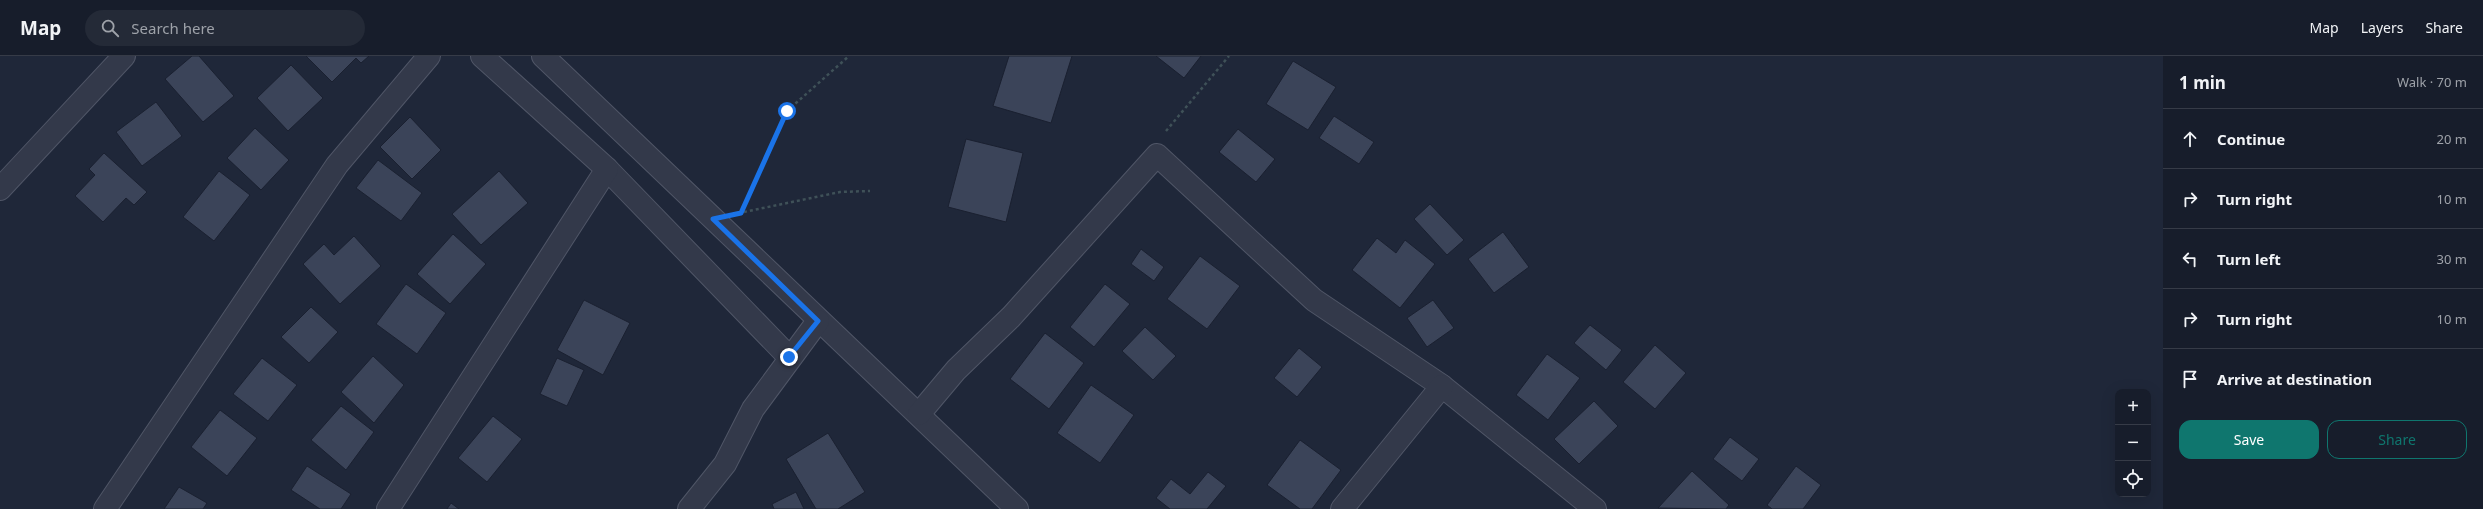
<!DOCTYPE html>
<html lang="en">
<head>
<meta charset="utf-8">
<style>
	:root { --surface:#171d2b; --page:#242a37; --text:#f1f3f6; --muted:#9ea2a9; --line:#363b47; --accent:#0f766e }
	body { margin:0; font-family:"Noto Sans",sans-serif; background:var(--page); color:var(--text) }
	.controls { position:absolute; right:12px; bottom:12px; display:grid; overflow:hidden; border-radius:8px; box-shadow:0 4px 16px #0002 }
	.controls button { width:36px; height:36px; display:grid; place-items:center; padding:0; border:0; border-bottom:1px solid var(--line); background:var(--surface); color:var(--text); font:20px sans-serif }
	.stop { position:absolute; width:12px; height:12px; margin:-9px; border:3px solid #1a73e8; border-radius:50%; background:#fff }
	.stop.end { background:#1a73e8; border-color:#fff; box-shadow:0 1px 4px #0008 }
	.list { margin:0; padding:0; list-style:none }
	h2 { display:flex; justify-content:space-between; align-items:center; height:52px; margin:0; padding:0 16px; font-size:17px }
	h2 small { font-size:13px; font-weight:400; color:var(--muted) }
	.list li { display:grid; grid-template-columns:26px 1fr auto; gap:12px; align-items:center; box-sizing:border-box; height:60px; padding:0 16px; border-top:1px solid var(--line) }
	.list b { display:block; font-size:15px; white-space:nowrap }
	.list em { font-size:13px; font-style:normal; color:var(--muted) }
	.actions { display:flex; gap:8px; padding:12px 16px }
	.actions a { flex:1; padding:9px 0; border:1px solid var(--accent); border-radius:12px; text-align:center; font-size:14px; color:var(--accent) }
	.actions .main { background:var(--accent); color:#fff }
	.icon { flex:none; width:22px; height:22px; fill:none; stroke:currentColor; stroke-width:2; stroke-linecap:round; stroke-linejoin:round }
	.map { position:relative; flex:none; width:2163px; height:453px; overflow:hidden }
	header { display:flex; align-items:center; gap:24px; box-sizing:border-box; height:56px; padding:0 20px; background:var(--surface); border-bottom:1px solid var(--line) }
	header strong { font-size:19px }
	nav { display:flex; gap:22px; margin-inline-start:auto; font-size:14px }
	.search { width:280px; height:36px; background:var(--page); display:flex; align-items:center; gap:10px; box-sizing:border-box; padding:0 14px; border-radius:22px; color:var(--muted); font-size:15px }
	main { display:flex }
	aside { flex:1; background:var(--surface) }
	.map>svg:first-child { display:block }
</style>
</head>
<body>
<header>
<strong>Map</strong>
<div class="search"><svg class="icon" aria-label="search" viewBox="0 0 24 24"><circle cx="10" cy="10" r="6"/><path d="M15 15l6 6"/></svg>Search here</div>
<nav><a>Map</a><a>Layers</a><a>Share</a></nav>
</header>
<main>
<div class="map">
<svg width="2163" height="453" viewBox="0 0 2163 453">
	<rect width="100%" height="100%" fill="#1f2739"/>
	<g fill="#3b4459" stroke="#1a2030">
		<polygon points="192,0 199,0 234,40 203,66 165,23"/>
		<polygon points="306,0 369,0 361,7 356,2 332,26"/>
		<polygon points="1009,0 1072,0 1051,67 993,50"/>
		<polygon points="1156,0 1201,0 1184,22"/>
		<polygon points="1293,5 1336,31 1308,74 1266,48"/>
		<polygon points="291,9 323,42 288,75 257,42"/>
		<polygon points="156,46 182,80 142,110 116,76"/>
		<polygon points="1334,60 1374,86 1359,108 1319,82"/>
		<polygon points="410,61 441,94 412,123 380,91"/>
		<polygon points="255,72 289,104 261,134 227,102"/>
		<polygon points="1238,73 1275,103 1256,126 1219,96"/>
		<polygon points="966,83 1023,97 1006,166 948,151"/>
		<polygon points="104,97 147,136 134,149 126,142 103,166 75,140 95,119 89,113"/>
		<polygon points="378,104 422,137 401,165 356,132"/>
		<polygon points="219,115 250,139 214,185 183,161"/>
		<polygon points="499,115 528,147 481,189 452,158"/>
		<polygon points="1430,148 1464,184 1447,199 1414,163"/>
		<polygon points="1503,176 1529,211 1494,237 1468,203"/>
		<polygon points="453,178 486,208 450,248 417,218"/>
		<polygon points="354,180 381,210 340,248 303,208 324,188 334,199"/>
		<polygon points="1377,182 1396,197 1405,184 1435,208 1400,252 1352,214"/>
		<polygon points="1141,193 1164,211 1154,225 1131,208"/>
		<polygon points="1200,200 1240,230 1207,273 1167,243"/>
		<polygon points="406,228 446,257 417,298 376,268"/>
		<polygon points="1105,228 1130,248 1094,291 1070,271"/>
		<polygon points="584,244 630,267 603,319 557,294"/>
		<polygon points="1433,244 1454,272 1427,291 1407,262"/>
		<polygon points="311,251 338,276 309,307 281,281"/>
		<polygon points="1590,269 1622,294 1606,314 1574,287"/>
		<polygon points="1145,271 1176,300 1153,324 1122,295"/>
		<polygon points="1045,277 1084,307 1049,353 1010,323"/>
		<polygon points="1655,289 1686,317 1655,353 1623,326"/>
		<polygon points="1299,292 1322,311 1297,341 1274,322"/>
		<polygon points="1547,298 1580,322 1548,364 1516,339"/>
		<polygon points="373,300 404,329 374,367 341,336"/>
		<polygon points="262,302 297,329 268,365 233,338"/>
		<polygon points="557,302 584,314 567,350 540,338"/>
		<polygon points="1091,329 1134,359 1100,407 1057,377"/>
		<polygon points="1594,345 1618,370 1579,408 1554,383"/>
		<polygon points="341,350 374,376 346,414 311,384"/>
		<polygon points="220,354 257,382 227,420 191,391"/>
		<polygon points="493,360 522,383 487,426 458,402"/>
		<polygon points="828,377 865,436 838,453 816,453 786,403"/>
		<polygon points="1730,381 1759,403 1742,425 1713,403"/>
		<polygon points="1300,384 1341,414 1312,453 1300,453 1267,429"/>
		<polygon points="307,410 351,438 341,453 320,453 291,434"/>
		<polygon points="1796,410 1821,429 1803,453 1772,453 1767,449"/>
		<polygon points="1692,415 1729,449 1726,453 1658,452"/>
		<polygon points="1208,416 1226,430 1207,453 1170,453 1156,442 1171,423 1190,438"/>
		<polygon points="179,431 207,447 203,453 164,453"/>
		<polygon points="796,436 804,453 774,453 772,448"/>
		<polygon points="451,447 459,453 447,453"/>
	</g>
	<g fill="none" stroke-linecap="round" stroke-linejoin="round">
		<g stroke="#505667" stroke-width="24">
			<g id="street">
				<polyline points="543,0 1017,453"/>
				<polyline points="607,113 789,301"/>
				<polyline points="0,133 124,0"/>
				<polyline points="919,358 956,314 1011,261 1157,99 1314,244 1442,330 1595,453"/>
				<polyline points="105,453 337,109 429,0"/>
				<polyline points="388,453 607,113 482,0"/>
				<polyline points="689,453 725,408 753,353 818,265"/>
				<polyline points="1342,453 1442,330"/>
			</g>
		</g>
		<g stroke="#3f5158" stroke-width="2.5" stroke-dasharray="3 3" stroke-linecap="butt">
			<polyline points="1166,75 1229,0"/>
			<polyline points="742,154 787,55 849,0"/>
			<polyline points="744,156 840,136 870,135"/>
		</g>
		<use href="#street" stroke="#33394a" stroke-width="22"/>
	</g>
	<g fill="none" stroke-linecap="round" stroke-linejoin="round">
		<polyline stroke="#1a73e8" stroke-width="5" points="787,55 741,157 713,163 818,265 789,301"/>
	</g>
</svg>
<div class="controls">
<button>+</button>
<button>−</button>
<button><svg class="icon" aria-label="locate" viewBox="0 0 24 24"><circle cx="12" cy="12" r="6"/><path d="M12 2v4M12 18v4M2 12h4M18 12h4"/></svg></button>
</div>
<div class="stop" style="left:787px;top:55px"></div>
<div class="stop end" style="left:789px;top:301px"></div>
</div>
<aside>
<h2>1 min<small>Walk · 70 m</small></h2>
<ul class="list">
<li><svg class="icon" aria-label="ahead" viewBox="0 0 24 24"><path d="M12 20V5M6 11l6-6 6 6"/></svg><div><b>Continue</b></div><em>20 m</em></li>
<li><svg class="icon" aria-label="right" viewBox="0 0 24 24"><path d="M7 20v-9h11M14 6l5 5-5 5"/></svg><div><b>Turn right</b></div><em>10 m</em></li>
<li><svg class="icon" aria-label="left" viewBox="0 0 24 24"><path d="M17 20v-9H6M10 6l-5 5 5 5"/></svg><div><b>Turn left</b></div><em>30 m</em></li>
<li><svg class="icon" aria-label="right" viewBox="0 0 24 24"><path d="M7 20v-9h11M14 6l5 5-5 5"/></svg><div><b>Turn right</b></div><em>10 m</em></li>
<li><svg class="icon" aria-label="arrive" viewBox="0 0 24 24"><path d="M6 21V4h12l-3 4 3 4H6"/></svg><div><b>Arrive at destination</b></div></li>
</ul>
<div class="actions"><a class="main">Save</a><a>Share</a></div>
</aside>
</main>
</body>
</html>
